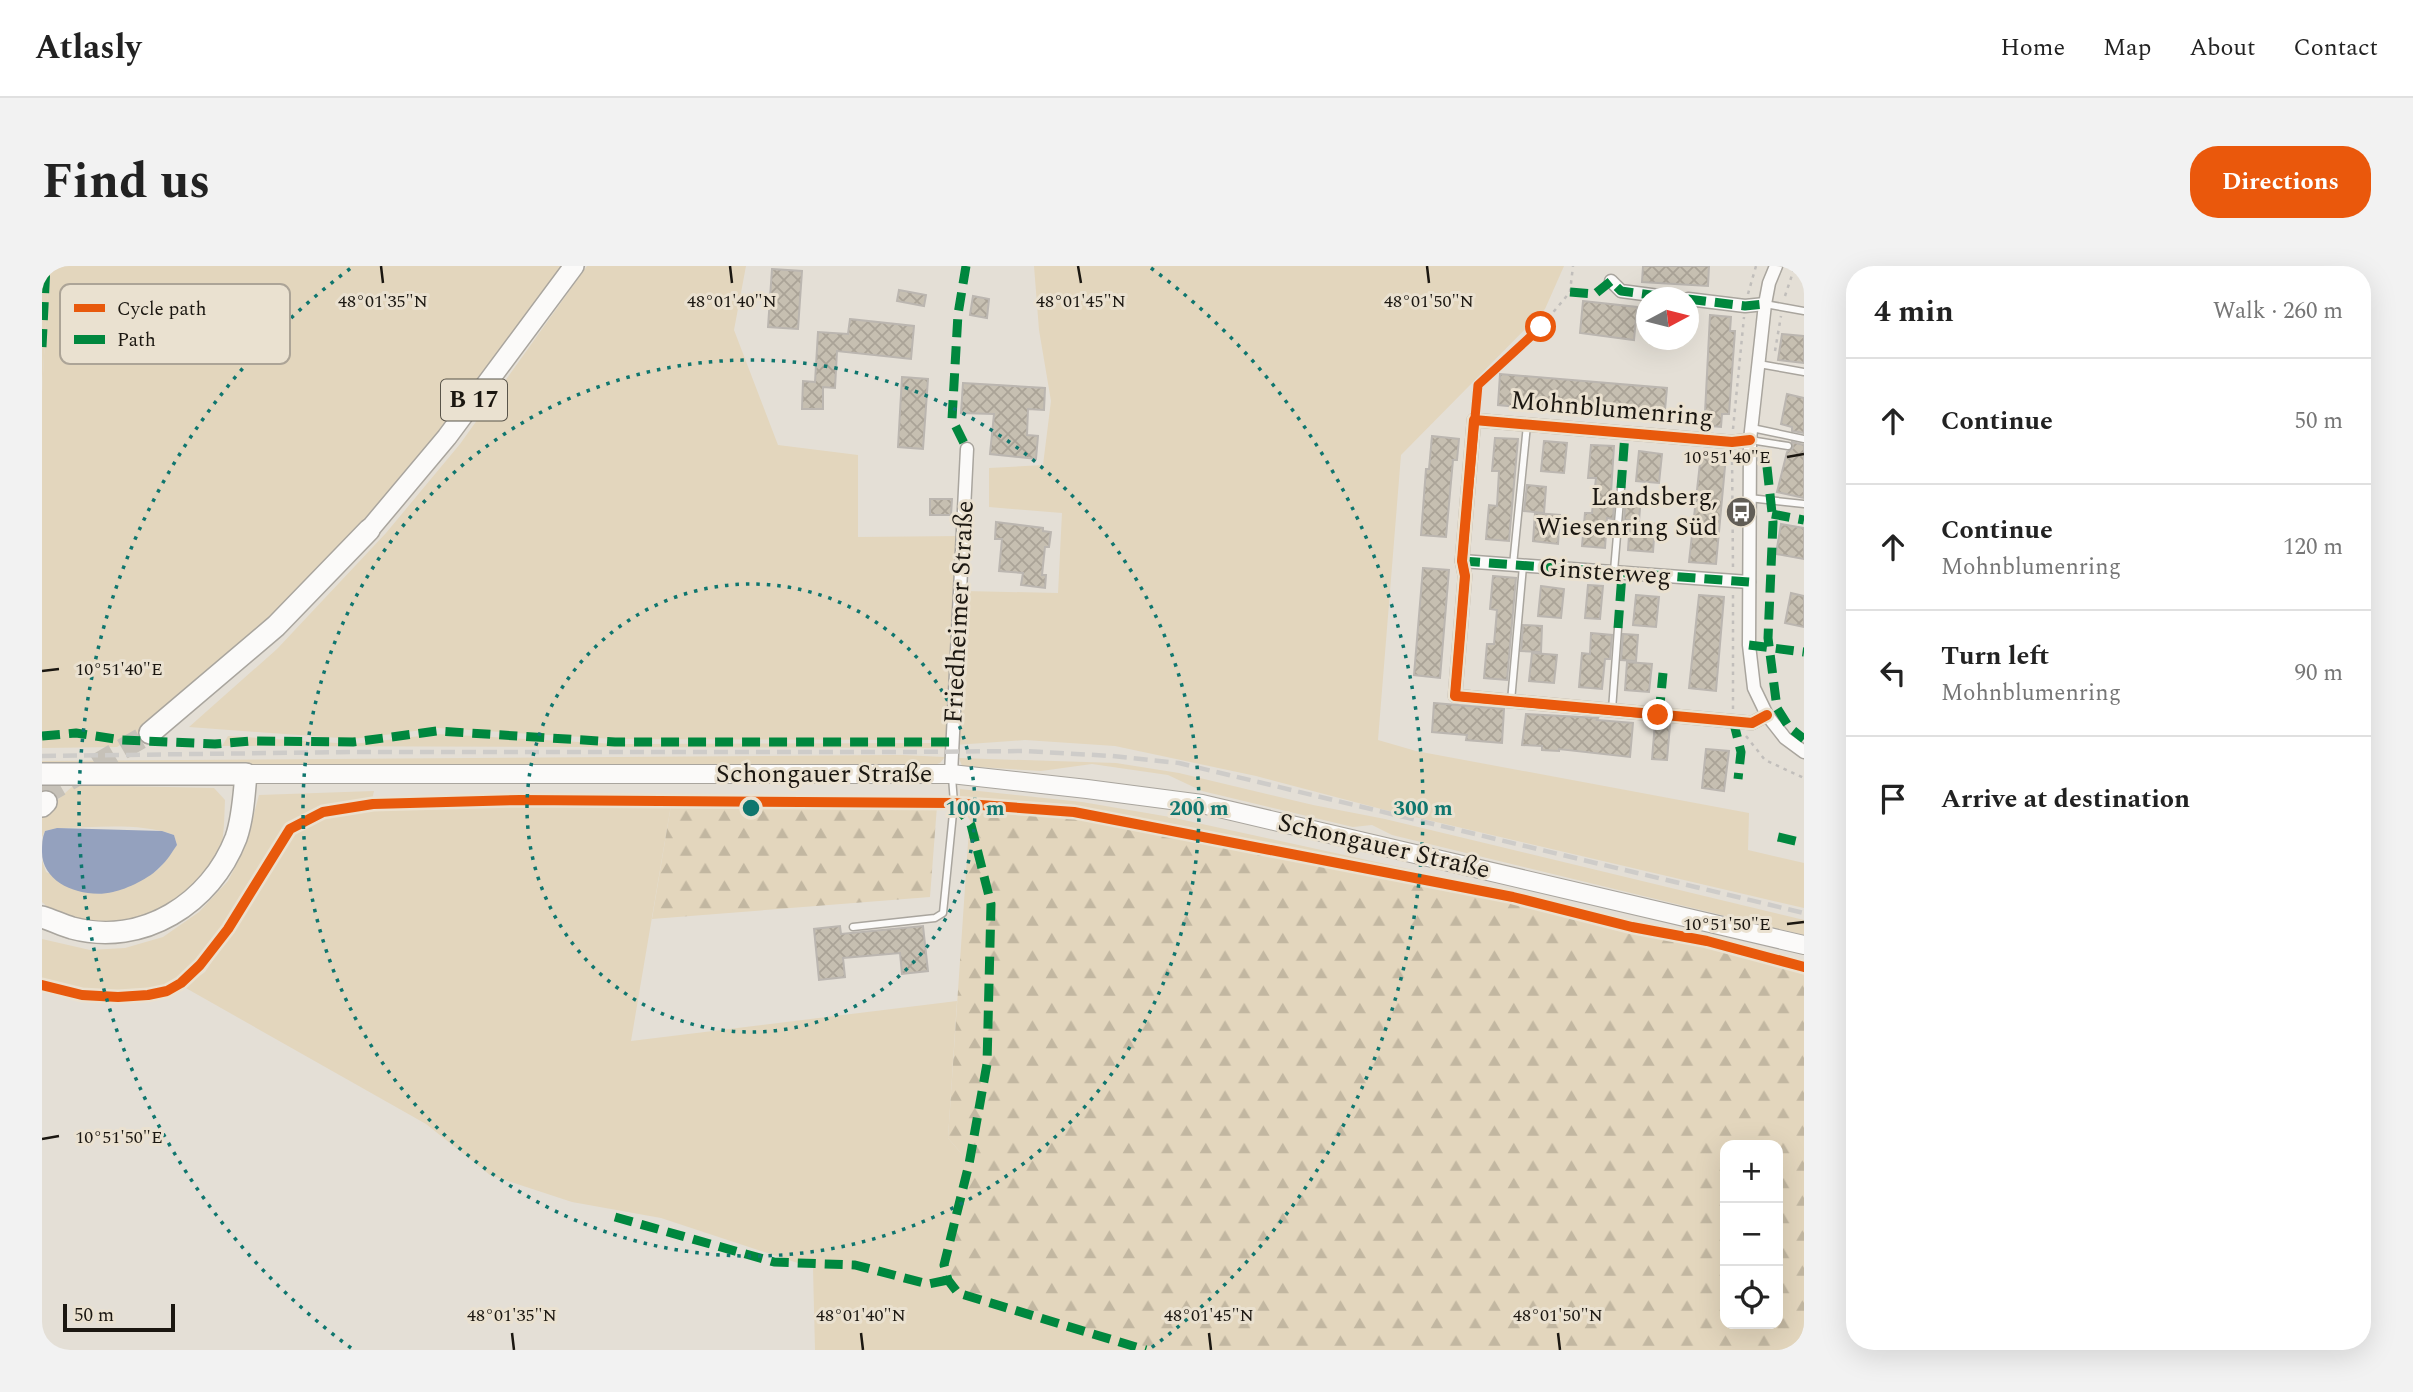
<!DOCTYPE html>
<html lang="en">
<head>
<meta charset="utf-8">
<style>
	:root { --surface:#fff; --page:#f2f2f2; --text:#222; --muted:#767676; --line:#e0e0e0; --accent:#ea580c }
	body { margin:0; font-family:Spectral,serif; background:var(--page); color:var(--text) }
	.controls { position:absolute; right:21px; bottom:21px; display:grid; overflow:hidden; border-radius:14px; box-shadow:0 7px 28px #0002 }
	.controls button { width:63px; height:63px; display:grid; place-items:center; padding:0; border:0; border-bottom:2px solid var(--line); background:var(--surface); color:var(--text); font:35px sans-serif }
	.compass { position:absolute; left:1594px; top:21px; width:63px; height:63px; border-radius:50%; background:var(--surface); box-shadow:0 7px 28px #0002; rotate:83deg }
	.scale { position:absolute; left:21px; bottom:18px; width:112px; box-sizing:border-box; padding-left:7px; border:4px solid #1b1711; border-top:0; font-size:19px; line-height:24px; white-space:nowrap; color:#1b1711; -webkit-text-stroke:5px #eae1d0; paint-order:stroke }
	.stop { position:absolute; width:21px; height:21px; margin:-16px; border:5px solid #ea580c; border-radius:50%; background:#fff }
	.stop.end { background:#ea580c; border-color:#fff; box-shadow:0 2px 7px #0008 }
	.list { margin:0; padding:0; list-style:none }
	h2 { display:flex; justify-content:space-between; align-items:center; height:91px; margin:0; padding:0 28px; font-size:30px }
	h2 small { font-size:23px; font-weight:400; color:var(--muted) }
	.list li { display:grid; grid-template-columns:46px 1fr auto; gap:21px; align-items:center; box-sizing:border-box; height:126px; padding:0 28px; border-top:2px solid var(--line) }
	.list b { display:block; font-size:26px; white-space:nowrap }
	.list p { margin:0; font-size:23px; white-space:nowrap; color:var(--muted) }
	.list em { font-size:23px; font-style:normal; color:var(--muted) }
	.icon { flex:none; width:38px; height:38px; fill:none; stroke:currentColor; stroke-width:2; stroke-linecap:round; stroke-linejoin:round }
	.map { position:relative; flex:none; width:1762px; height:1084px; overflow:hidden; border-radius:28px }
	header { display:flex; align-items:center; gap:42px; box-sizing:border-box; height:98px; padding:0 35px; background:var(--surface); border-bottom:2px solid var(--line) }
	header strong { font-size:33px }
	nav { display:flex; gap:38px; margin-inline-start:auto; font-size:24px }
	.intro { display:flex; align-items:center; justify-content:space-between; box-sizing:border-box; height:168px; padding:0 42px }
	h1 { margin:0; font-size:49px }
	.button { padding:18px 32px; border-radius:28px; background:var(--accent); color:#fff; font-size:24px; font-weight:700 }
	main { display:flex; gap:42px; padding:0 42px }
	aside { flex:1; background:var(--surface); border-radius:28px; box-shadow:0 7px 28px #0002 }
	.map>svg:first-child { display:block }
</style>
</head>
<body>
<header>
<strong>Atlasly</strong>
<nav><a>Home</a><a>Map</a><a>About</a><a>Contact</a></nav>
</header>
<div class="intro"><h1>Find us</h1><a class="button">Directions</a></div>
<main>
<div class="map">
<svg width="1762" height="1084" viewBox="0 0 1762 1084">
	<defs>
		<pattern id="forest-firs" width="22" height="20" patternUnits="userSpaceOnUse" patternTransform="scale(1.75)"><rect width="22" height="20" fill="#e3d6bd"/><path d="M5 1l3.5 6h-7zM16 11l3.5 6h-7z" fill="#c2b7a1"/></pattern>
		<pattern id="building-cross-hatch" width="8" height="8" patternUnits="userSpaceOnUse" patternTransform="scale(1.75)"><rect width="8" height="8" fill="#c6bfb1"/><path d="M0 0l8 8M0 8l8-8" fill="none" stroke="#aaa397"/></pattern>
	</defs>
	<rect width="100%" height="100%" fill="#e4dfd6"/>
	<g fill="#e3d6bd">
		<polygon points="7,0 524,0 402,168 219,369 124,449 75,481 0,482 0,126"/>
		<polygon points="545,0 704,0 692,64 736,179 816,189 816,271 919,270 907,474 572,473 396,462 311,473 147,461 235,383 344,267 418,178"/>
		<polygon points="992,0 1522,0 1503,43 1359,189 1336,474 1374,485 1707,547 1706,584 1762,597 1762,642 1343,544 1214,510 1073,480 983,474 913,479 923,325 1016,327 1020,247 947,241 947,202 1001,199 1009,135 997,64"/>
		<polygon points="395,468 573,478 903,477 903,482 180,480 186,470 311,478"/>
		<polygon points="860,489 903,491 898,497 889,500 306,498 0,502 0,495"/>
		<polygon points="917,492 1074,497 1137,507 1271,539 1343,553 1762,654 1762,669 1350,569 1330,559 1311,561 1160,525 1126,509 1050,498 999,505 920,500"/>
		<path d="M32,519L172,522L183,534C182,553 183,580 173,597C146,643 88,663 38,653C22,650 11,647 0,636V594L4,606L55,628L71,626L117,603L135,579L132,569C97,556 52,562 15,562L3,565L0,571V548Z"/>
		<polygon points="918,523 1040,536 1128,551 1471,626 1471,629 1030,543 918,534"/>
		<polygon points="332,525 330,534 279,544 247,560 182,662 155,696 136,714 122,722 76,727 42,724 0,715 0,673 48,684 83,682 121,671 157,646 186,615 203,581 217,529"/>
		<polygon points="477,538 629,539 589,775 915,735 906,872 929,899 905,998 1048,1063 1114,1084 773,1084 771,1002 619,952 530,936 448,909 384,858 142,721 163,706 252,568 282,551 330,541"/>
	</g>
	<g fill="url(#forest-firs)" fill-rule="evenodd">
		<polygon points="0,0 7,0 0,126"/>
		<polygon points="784,538 895,540 888,631 610,653 629,539"/>
		<path d="M919,540L1030,548L1276,596L1470,634L1588,663L1664,678L1762,705V1084H1114L917,1023L904,998L929,899L906,872L927,562L932,561ZM1736,879V1058H1683V879Z"/>
	</g>
	<path fill="#94a1be" d="M15,562L120,565L132,569L135,579C130,586 125,595 118,601C108,612 85,623 71,626C43,633 0,619 0,586C0,579 0,572 3,565Z"/>
	<g fill="url(#building-cross-hatch)" stroke="#bbb6b0" stroke-width="2">
		<polygon points="1601,0 1667,0 1666,20 1600,16"/>
		<polygon points="730,3 760,5 756,63 726,61"/>
		<polygon points="857,24 884,29 882,40 855,35"/>
		<polygon points="931,30 947,33 945,52 928,49"/>
		<polygon points="1541,35 1595,41 1592,74 1538,67"/>
		<polygon points="1668,49 1689,51 1688,65 1693,65 1687,148 1680,148 1679,161 1658,159 1659,147 1663,147"/>
		<polygon points="808,53 872,60 869,93 795,85 793,122 781,121 781,143 760,143 761,115 773,116 776,66 806,68"/>
		<polygon points="1740,68 1762,70 1762,97 1736,94"/>
		<polygon points="1458,108 1625,122 1622,155 1456,139"/>
		<polygon points="860,111 886,113 881,183 856,181"/>
		<polygon points="921,117 1003,122 1002,144 986,143 985,169 996,170 994,193 948,188 952,148 919,147"/>
		<polygon points="1745,128 1762,132 1762,167 1750,165 1750,161 1739,158"/>
		<polygon points="1390,170 1417,173 1415,194 1411,194 1404,271 1379,269 1384,203 1387,203"/>
		<polygon points="1453,172 1476,173 1467,275 1444,273 1447,239 1455,240 1457,205 1450,205"/>
		<polygon points="1502,175 1525,177 1522,207 1499,205"/>
		<polygon points="1750,176 1762,179 1762,232 1735,226 1745,186 1751,182"/>
		<polygon points="1549,179 1572,180 1569,227 1573,227 1571,253 1565,252 1563,282 1540,280 1543,247 1550,247 1554,212 1546,212"/>
		<polygon points="1597,185 1620,188 1617,217 1594,215"/>
		<polygon points="1659,188 1684,190 1674,298 1647,296"/>
		<polygon points="1485,219 1504,221 1502,247 1482,245"/>
		<polygon points="1584,228 1599,229 1597,255 1582,254"/>
		<polygon points="888,233 910,233 909,249 888,249"/>
		<polygon points="1493,247 1518,249 1516,278 1491,275"/>
		<polygon points="1588,255 1613,258 1611,286 1586,284"/>
		<polygon points="954,256 1001,262 1001,265 1009,266 1007,281 1003,281 1000,309 1004,309 1003,322 979,319 981,307 957,305 960,273 953,273"/>
		<polygon points="1739,258 1762,262 1762,293 1734,288"/>
		<polygon points="1381,302 1407,304 1398,412 1372,409"/>
		<polygon points="1451,310 1474,312 1465,414 1442,412 1445,378 1452,378 1455,344 1448,343"/>
		<polygon points="1546,319 1561,320 1558,353 1543,352"/>
		<polygon points="1499,320 1522,323 1519,352 1496,350"/>
		<polygon points="1749,327 1762,330 1762,361 1743,357"/>
		<polygon points="1594,329 1617,331 1614,361 1591,359"/>
		<polygon points="1657,329 1682,331 1674,425 1647,422"/>
		<polygon points="1481,359 1500,360 1499,386 1479,385"/>
		<polygon points="1549,367 1570,369 1568,393 1563,393 1560,423 1537,421 1540,387 1548,388"/>
		<polygon points="1581,368 1596,369 1594,395 1579,394"/>
		<polygon points="1490,387 1515,389 1512,417 1487,415"/>
		<polygon points="1585,396 1610,398 1607,426 1583,424"/>
		<polygon points="1392,437 1462,443 1460,477 1424,474 1425,469 1390,466"/>
		<polygon points="1484,448 1556,452 1555,454 1591,457 1588,491 1517,483 1517,485 1500,484 1500,480 1480,479"/>
		<polygon points="1613,457 1628,459 1625,494 1610,493"/>
		<polygon points="1664,483 1687,485 1682,525 1660,522"/>
		<polygon points="798,660 799,668 881,660 886,705 860,708 858,687 801,692 803,711 777,714 772,663"/>
	</g>
	<g fill="none" stroke-linecap="round" stroke-linejoin="round">
		<polyline stroke="#c6c1b8" stroke-width="21" stroke-dasharray="21 10" stroke-linecap="butt" points="0,530 108,467"/>
		<g stroke="#a9a59e" stroke-width="9">
			<g id="service">
				<polyline points="1723,38 1762,45"/>
				<polyline points="1717,98 1762,106"/>
				<polyline points="1710,162 1762,173"/>
				<polyline points="1708,174 1746,180"/>
				<polyline points="1707,232 1762,238"/>
				<polyline points="1471,299 1485,159"/>
				<polyline points="1572,305 1579,222"/>
				<polyline points="1469,435 1481,300"/>
				<polyline points="1570,444 1576,362"/>
				<polyline points="811,661 893,652 901,647 912,537 910,511"/>
			</g>
		</g>
		<g stroke="#a9a59e" stroke-width="15">
			<g id="minor">
				<polyline points="1734,0 1727,17 1723,38 1708,174 1707,379 1712,422 1725,449 1743,472 1762,486"/>
				<polyline points="1569,15 1579,25 1632,32"/>
				<polyline points="1646,33 1703,40 1723,38"/>
				<polyline points="1708,174 1690,176 1432,154 1420,295 1423,310 1413,430 1710,457 1725,449"/>
				<polyline points="1420,295 1707,316"/>
				<polyline points="909,508 925,183"/>
			</g>
		</g>
		<g stroke="#a9a59e" stroke-width="20">
			<polyline id="secondary" points="204,508 909,508 1045,523 1160,538 1762,679"/>
		</g>
		<g stroke="#a9a59e" stroke-width="22">
			<polyline id="primary" points="327,264 405,171 532,0"/>
		</g>
		<g stroke="#a9a59e" stroke-width="24">
			<g id="trunk">
				<polyline points="108,467 234,360 327,264"/>
				<path d="M0,508H204C202,529 201,552 194,572C169,637 101,681 30,662C20,659 10,654 0,651"/>
				<polyline points="0,540 4,536"/>
			</g>
		</g>
		<g stroke="#c1bebb" stroke-width="2.5" stroke-dasharray="3.5 5" stroke-linecap="butt">
			<polyline points="1706,28 1714,0"/>
			<polyline points="1743,30 1753,0"/>
			<polyline points="1733,85 1739,50"/>
			<polyline points="1434,141 1436,119 1499,61 1528,26 1531,0"/>
			<polyline points="1691,163 1702,51"/>
			<polyline points="1723,185 1725,201"/>
			<polyline points="1690,187 1691,303"/>
			<polyline points="1691,443 1691,327"/>
			<polyline points="1704,470 1723,494 1762,512"/>
		</g>
		<use href="#service" stroke="#fbfaf9" stroke-width="6"/>
		<use href="#minor" stroke="#fbfaf9" stroke-width="12"/>
		<use href="#secondary" stroke="#fbfaf9" stroke-width="18"/>
		<use href="#primary" stroke="#fbfaf9" stroke-width="19"/>
		<use href="#trunk" stroke="#fbfaf9" stroke-width="21"/>
		<polyline stroke="#ceccc9" stroke-width="4.5" stroke-dasharray="14 7" stroke-linecap="butt" points="0,490 310,486 860,486 983,485 1070,490 1137,497 1762,647"/>
		<g stroke="#00873e" stroke-width="9" stroke-dasharray="18 9" stroke-linecap="butt">
			<polyline points="924,0 916,48 910,153 925,183"/>
			<polyline points="1528,26 1553,28 1569,15 1579,25 1632,32"/>
			<polyline points="1646,33 1703,40 1723,38"/>
			<polyline points="0,81 4,0"/>
			<polyline points="1725,201 1731,256 1726,372 1735,442 1747,461 1762,473"/>
			<polyline points="1579,222 1583,167"/>
			<polyline points="1730,248 1762,254"/>
			<polyline points="1420,295 1707,316"/>
			<polyline points="1576,362 1580,308"/>
			<polyline points="1707,379 1762,386"/>
			<polyline points="1617,449 1621,407"/>
			<polyline points="1691,454 1699,486 1696,513"/>
			<polyline points="0,470 34,467 80,474 173,478 208,475 311,476 395,465 573,476 910,476"/>
			<polyline points="912,537 929,559 949,638 945,798 927,898 902,999 906,1014 916,1027 1104,1084"/>
			<polyline points="1736,571 1762,577"/>
			<polyline points="573,951 732,996 813,999 886,1018 906,1014"/>
		</g>
		<g stroke="#eae1d0" stroke-width="15">
			<g id="cycleway">
				<polyline points="1708,174 1690,176 1432,154 1420,295 1423,310 1413,430 1710,457 1725,449"/>
				<polyline points="0,719 40,729 76,731 106,729 125,725 139,717 158,699 186,663 248,563 281,546 331,538 478,534 912,537 1032,546 1471,631 1590,661 1665,675 1762,701"/>
			</g>
		</g>
		<use href="#cycleway" stroke="#e8590c" stroke-width="10"/>
	</g>
	<g fill="none" stroke-linecap="round" stroke-linejoin="round">
		<polyline stroke="#ea580c" stroke-width="9" points="1499,61 1436,119 1420,295 1423,310 1413,430 1616,449"/>
	</g>
	<path fill="none" stroke="#1b1711" stroke-width="2.5" d="M339,0L341,17M688,0L690,17M1036,0L1039,17M1385,0L1387,17M1745,191L1762,188M0,405L17,403M1745,658L1762,656M0,873L17,870M470,1067L472,1084M819,1067L821,1084M1167,1067L1169,1084M1516,1067L1518,1084"/>
	<g fill="none" stroke="#0f766e" stroke-width="3.5" stroke-dasharray="3.5 7">
		<circle cx="709" cy="542" r="224"/>
		<circle cx="709" cy="542" r="448"/>
		<path d="M309 1082A672 672 0 0 1 309 2M1109 2A672 672 0 0 1 1109 1082"/>
	</g>
	<defs>
		<g id="bus-disc" transform="scale(1.575)"><circle r="9.5" fill="#615d56" stroke="#eae1d0"/><path d="M-5-6H5V4H4V6H2V4H-2V6H-4V4H-5ZM-3.5-4V0h7V-4ZM-3.5 1.2v1.5H-2V1.2ZM2 1.2v1.5H3.5V1.2Z" fill="#fff"/></g>
	</defs>
	<g fill-rule="evenodd">
		<use href="#bus-disc" x="1699" y="246"/>
	</g>
	<g text-anchor="middle" dominant-baseline="central" stroke-width="6" stroke-linejoin="round" paint-order="stroke">
		<rect fill="#eae1d0" stroke="#59544a" stroke-width="2" x="399" y="113.5" width="66" height="41" rx="5"/>
		<g font-size="24" font-weight="bold" fill="#1b1711">
			<text x="432" y="134">B 17</text>
		</g>
		<g font-size="26" fill="#1b1711" stroke="#eae1d0">
			<text transform="translate(1570 143) rotate(5)">Mohnblumenring</text>
			<text transform="translate(1563 306) rotate(4)">Ginsterweg</text>
			<text transform="translate(917 346) rotate(-87)">Friedheimer Straße</text>
			<text x="782" y="508">Schongauer Straße</text>
			<text transform="translate(1342 580) rotate(13)">Schongauer Straße</text>
		</g>
		<g font-size="26" fill="#1b1711" stroke="#eae1d0" text-anchor="end">
			<text x="1676" y="231">Landsberg,<tspan x="1676" dy="30">Wiesenring Süd</tspan></text>
		</g>
	</g>
	<rect x="18" y="18" width="230" height="80" rx="10" fill="#eae1d0" stroke="#aca497" stroke-width="2"/>
	<rect x="32" y="38" width="31" height="8" fill="#e8590c"/>
	<rect x="32" y="69" width="31" height="9" fill="#00873e"/>
	<g font-size="19" fill="#1b1711">
		<text x="75" y="49">Cycle path</text>
		<text x="75" y="80">Path</text>
	</g>
	<g font-size="18" text-anchor="middle" fill="#1b1711" stroke="#eae1d0" stroke-width="6" stroke-linejoin="round" paint-order="stroke">
		<text x="341" y="41">48°01'35"N</text>
		<text x="690" y="41">48°01'40"N</text>
		<text x="1039" y="41">48°01'45"N</text>
		<text x="1387" y="41">48°01'50"N</text>
		<text x="1685" y="197">10°51'40"E</text>
		<text x="77" y="409">10°51'40"E</text>
		<text x="1685" y="664">10°51'50"E</text>
		<text x="77" y="877">10°51'50"E</text>
		<text x="470" y="1055">48°01'35"N</text>
		<text x="819" y="1055">48°01'40"N</text>
		<text x="1167" y="1055">48°01'45"N</text>
		<text x="1516" y="1055">48°01'50"N</text>
	</g>
	<circle cx="709" cy="542" r="10" fill="#0f766e" stroke="#eae1d0" stroke-width="3.5"/>
	<g font-size="21" text-anchor="middle" font-weight="bold" fill="#0f766e" stroke="#eae1d0" stroke-width="6" stroke-linejoin="round" paint-order="stroke">
		<text x="933" y="549">100 m</text>
		<text x="1157" y="549">200 m</text>
		<text x="1381" y="549">300 m</text>
	</g>
</svg>
<div class="controls">
<button>+</button>
<button>−</button>
<button><svg class="icon" aria-label="locate" viewBox="0 0 24 24"><circle cx="12" cy="12" r="6"/><path d="M12 2v4M12 18v4M2 12h4M18 12h4"/></svg></button>
</div>
<svg class="compass" viewBox="-18 -18 36 36"><path d="M0-13l5 13h-10z" fill="#e53935"/><path d="M0 13l5-13h-10z" fill="#767676"/></svg>
<div class="scale">50 m</div>
<div class="stop" style="left:1499px;top:61px"></div>
<div class="stop end" style="left:1616px;top:449px"></div>
</div>
<aside>
<h2>4 min<small>Walk · 260 m</small></h2>
<ul class="list">
<li><svg class="icon" aria-label="ahead" viewBox="0 0 24 24"><path d="M12 20V5M6 11l6-6 6 6"/></svg><div><b>Continue</b></div><em>50 m</em></li>
<li><svg class="icon" aria-label="ahead" viewBox="0 0 24 24"><path d="M12 20V5M6 11l6-6 6 6"/></svg><div><b>Continue</b><p>Mohnblumenring</p></div><em>120 m</em></li>
<li><svg class="icon" aria-label="left" viewBox="0 0 24 24"><path d="M17 20v-9H6M10 6l-5 5 5 5"/></svg><div><b>Turn left</b><p>Mohnblumenring</p></div><em>90 m</em></li>
<li><svg class="icon" aria-label="arrive" viewBox="0 0 24 24"><path d="M6 21V4h12l-3 4 3 4H6"/></svg><div><b>Arrive at destination</b></div></li>
</ul>
</aside>
</main>
</body>
</html>
